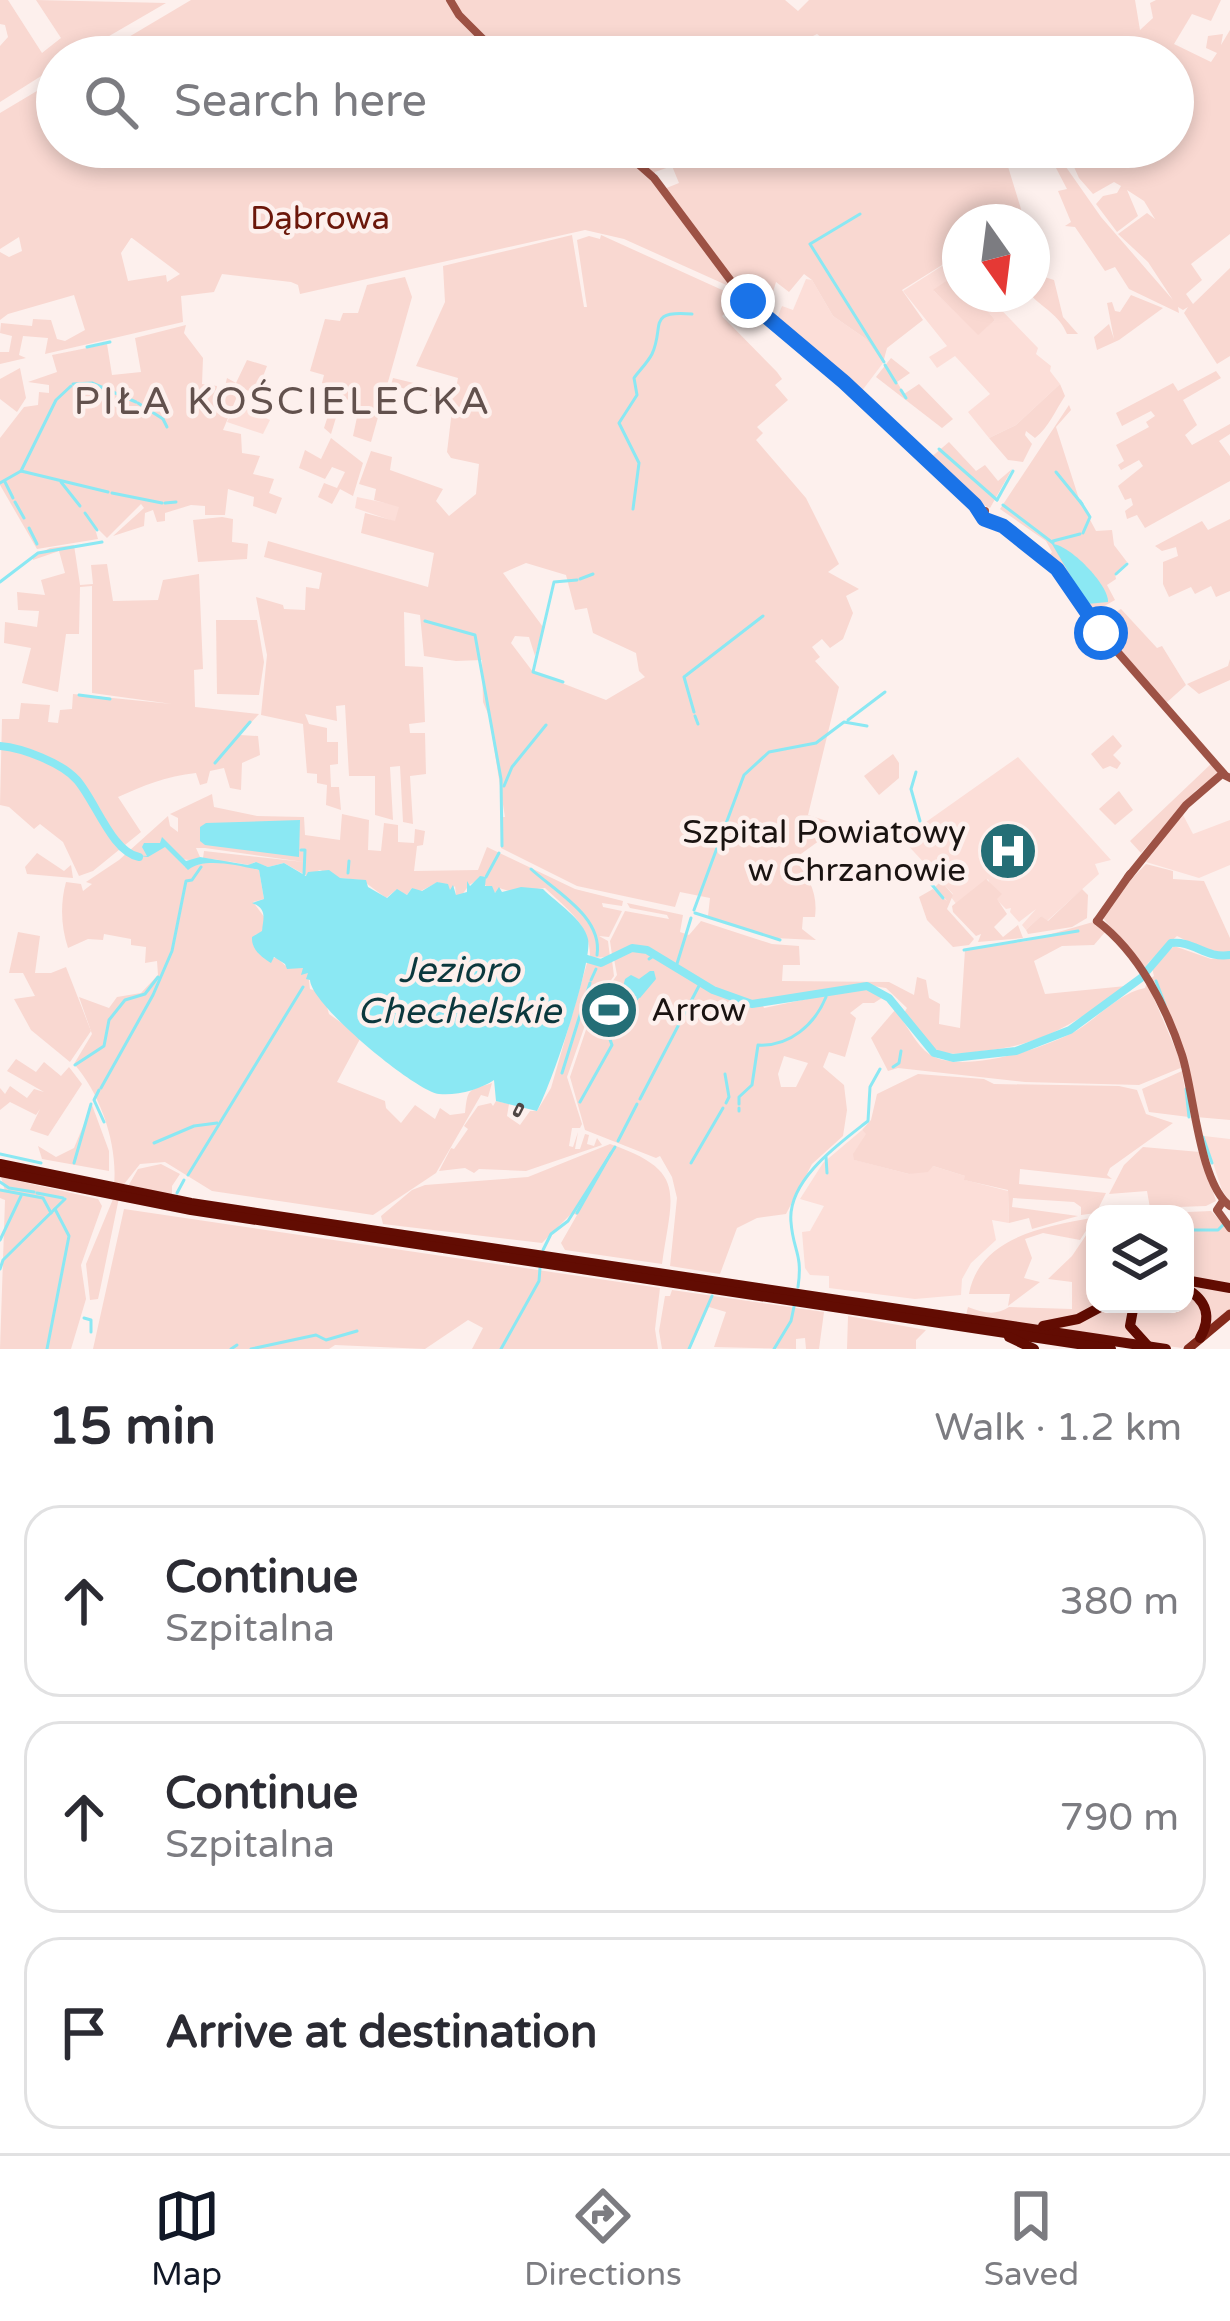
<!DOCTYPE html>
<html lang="en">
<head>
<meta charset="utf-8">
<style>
	:root { --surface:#fff; --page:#f2f2f3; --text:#2b2b33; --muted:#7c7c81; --line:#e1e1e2; --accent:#111827 }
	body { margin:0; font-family:"Varela Round",sans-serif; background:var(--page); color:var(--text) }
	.controls { position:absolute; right:36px; bottom:36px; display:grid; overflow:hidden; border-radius:24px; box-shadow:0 6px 18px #0003 }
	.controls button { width:108px; height:108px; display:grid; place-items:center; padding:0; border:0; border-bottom:3px solid var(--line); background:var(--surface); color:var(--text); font:60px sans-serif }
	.compass { position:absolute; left:942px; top:204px; width:108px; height:108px; border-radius:50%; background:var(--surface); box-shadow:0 6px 18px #0003; rotate:166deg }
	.stop { position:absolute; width:36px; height:36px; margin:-27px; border:9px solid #1a73e8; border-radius:50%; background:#fff }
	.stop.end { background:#1a73e8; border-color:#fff; box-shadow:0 3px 12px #0008 }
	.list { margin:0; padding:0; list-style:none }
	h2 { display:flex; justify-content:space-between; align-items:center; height:156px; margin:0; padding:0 48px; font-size:51px }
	h2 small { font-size:39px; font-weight:400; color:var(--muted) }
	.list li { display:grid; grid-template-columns:78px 1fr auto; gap:36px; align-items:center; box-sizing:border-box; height:192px; margin:0 24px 24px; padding:0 24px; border:3px solid var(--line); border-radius:36px }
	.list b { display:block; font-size:45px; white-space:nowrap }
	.list p { margin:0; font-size:39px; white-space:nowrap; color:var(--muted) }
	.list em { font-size:39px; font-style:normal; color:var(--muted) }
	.icon { flex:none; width:66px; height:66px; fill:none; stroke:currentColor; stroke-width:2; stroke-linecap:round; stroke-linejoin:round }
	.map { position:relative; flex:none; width:1230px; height:1349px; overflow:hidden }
	.search { position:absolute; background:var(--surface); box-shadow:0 6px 18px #0003; left:36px; right:36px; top:36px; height:132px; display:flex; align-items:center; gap:30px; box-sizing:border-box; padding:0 42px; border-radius:66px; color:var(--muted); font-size:45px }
	.sheet { height:804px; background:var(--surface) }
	nav { display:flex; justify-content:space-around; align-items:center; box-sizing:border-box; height:168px; border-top:3px solid var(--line); background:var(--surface); font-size:33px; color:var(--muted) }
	nav a { display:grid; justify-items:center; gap:6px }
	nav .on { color:var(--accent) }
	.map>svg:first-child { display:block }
</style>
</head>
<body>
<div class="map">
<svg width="1230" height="1349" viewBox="0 0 1230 1349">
	<rect width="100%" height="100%" fill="#fdf0ed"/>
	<g fill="#fcded8">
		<polygon points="956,257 960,277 957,275 934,291 978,334 995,320 974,294 986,294 1038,348 1036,354 1051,366 1050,371 1060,384 1016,425 989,438 968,412 990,394 955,356 937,368 929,357 947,346 903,291"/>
		<polygon points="806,279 812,280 833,316 866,339 883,363 861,392 776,321 782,306 793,310"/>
		<polygon points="236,404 270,420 263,434 227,422"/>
		<polygon points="357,497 400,506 396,522 355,508"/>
		<polygon points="1018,757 1111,860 1095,864 1099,874 1047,921 1041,916 1026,930 1022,925 1036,909 1019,922 1010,912 1011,908 1006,909 996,899 988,879 957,905 951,897 953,894 902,839"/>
		<polygon points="1182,813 1193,834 1230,820 1230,865 1199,878 1146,862"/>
		<polygon points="862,1130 867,1134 854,1153 855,1160 909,1174 933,1166 965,1176 965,1180 1008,1191 1009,1223 992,1220 996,1240 971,1263 962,1279 961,1295 915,1299 829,1288 829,1276 810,1275 805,1268 802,1232 810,1231 824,1206 800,1199 823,1163"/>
		<polygon points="1204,1136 1230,1139 1230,1202 1222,1190"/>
	</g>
	<g fill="#f9d8d1" fill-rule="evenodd">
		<polygon points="0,0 8,0 42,53 61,38 36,0 166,3 73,57 57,57 57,66 0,102 0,46 8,37 5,25 0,24"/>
		<polygon points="191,0 448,0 498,57 95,57"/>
		<polygon points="453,0 785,0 798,11 809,0 1135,0 1140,30 1153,18 1150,3 1156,0 1221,0 1211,21 1192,14 1174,44 1211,62 1217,53 1206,48 1208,36 1223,34 1221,45 1230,30 1230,234 1191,264 1202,280 1186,294 1193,304 1230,268 1230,356 1217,364 1184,313 1188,307 1183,310 1178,307 1179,313 1129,289 1115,267 1105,271 1075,227 1065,226 1071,222 1058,191 1067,189 1045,147 1052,147 1101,217 1173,300 1148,262 1118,234 1147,213 1155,219 1144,201 1127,190 1138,216 1117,232 1096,204 1103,196 1117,193 1121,186 1114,182 1093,194 1079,178 1069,156 1059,154 1054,147 1173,147 1173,57 834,57 830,44 817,34 805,40 804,57 505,57 460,14"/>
		<path d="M57,79V147H612L651,179L733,288L624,239L585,230L300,294L298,285L291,282L222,274L214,292L181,296L183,322L45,354L48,338L23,336L19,355L26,358L0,364V352H9L12,336L0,333L1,323L32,326L33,319L51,320L57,339L65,341L85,330L74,295L8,314L0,320V252L9,257L22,251L19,237L0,249V113ZM131,238H132L180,274L167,282L166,275L128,281L121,253Z"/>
		<polygon points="621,147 1002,147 1025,222 960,222 960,262 955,257 902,290 923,320 887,348 883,363 866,339 833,316 812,280 804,274 789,292 776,282 767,312 749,301 664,189 679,183 672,166 655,172 654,176"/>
		<path d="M572,235L584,307H587L577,240L589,236L600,239L601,235L742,299L722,316L777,372L782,379L775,385L788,400L757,427L763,433L756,440L806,498L839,564L828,572L859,589L846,596L853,613L843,639L830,648L822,639L812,647L820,657L815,661L839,687L808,815L830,822L818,832L823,838L794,859C809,877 818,893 815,917H803L802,929L816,940L774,938L708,916L710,898L680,892L675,907L577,886L501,848L502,817H505L489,716L483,702L482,660L456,661L424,656L420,615L404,612L405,666L423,667L425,722L409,724L410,733H425L426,774L410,776L413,824L403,822L400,766L390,767L393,820L375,815V776H349L345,705L336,706L337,721L305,714L309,724L327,728V742H338V764L330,765L331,787H339L341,810L326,805L327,785L317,783V774L307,773L303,724L261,715L267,655L256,597L283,605L284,609L305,610L306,587L319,589L322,573L264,557L268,541L428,587L434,553L361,533L365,513L395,521L399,507L374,500L376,489L359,484L371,451L392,457L390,470L443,489L436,501L449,516L476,494L479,464L451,458L447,452L453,402L391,385L393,378L455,393L458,378L416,366L445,302L443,266ZM526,563L566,575L575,610L587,608L593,633L636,653L639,671L645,677L606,700L533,672L511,643L515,636L529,637L535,656L543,627L503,573Z"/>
		<path d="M1032,273L1054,280L1063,317L1078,334H1067C1059,314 1042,308 1030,294Z"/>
		<polygon points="957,274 960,294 974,294 995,320 978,335 933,290"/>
		<polygon points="405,277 412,297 371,442 353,436 360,403 342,398 331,434 324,428 337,388 322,383 324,375 310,371 325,319 340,321 343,313 358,313 367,285"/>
		<polygon points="1131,295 1163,308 1119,340 1097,350 1094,337 1109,324 1114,339 1107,303 1112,302 1115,311 1120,312"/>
		<polygon points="186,325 184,333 203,358 202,384 217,386 215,400 221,403 227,378 236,383 247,360 267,366 256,395 241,387 223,430 241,434 242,453 260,456 253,474 274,479 269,493 282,498 276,514 253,506 254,497 228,489 225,515 205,515 205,506 191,505 165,513 165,521 157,522 153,510 145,513 144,526 113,536 144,508 141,504 107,538 94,525 98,539 37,549 0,485 0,438 24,407 38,405 39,392 49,393 49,385 28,382 57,372 52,355 107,344 112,375 141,372 135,338"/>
		<polygon points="891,358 910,373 897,382 904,394 919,384 953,419 942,428 876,377"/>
		<polygon points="20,368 26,398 17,412 0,399 0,379"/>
		<polygon points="1216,371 1221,378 1183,400 1197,425 1185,435 1192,445 1230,424 1230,434 1219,441 1230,456 1230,481 1145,528 1137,515 1127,519 1125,511 1133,505 1131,498 1125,500 1118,486 1143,466 1139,460 1121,470 1118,465 1124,461 1116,445 1149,427 1146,422 1155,416 1151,411 1122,426 1116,413 1173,383 1178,391"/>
		<path d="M1060,384L1065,396C1055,411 1049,427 1035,438L1026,431L1025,435L1032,444L1023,462L1008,460L989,438L1016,425Z"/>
		<path d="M1069,405L1071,410L1056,427L1079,499L1096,531L1112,530L1114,545L1127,562L1115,574L1116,579L1107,585L1115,600L1092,613C1078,603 1062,573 1048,557L1052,552L1046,541L1000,509Z"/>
		<polygon points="331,438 363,463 353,496 340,489 332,504 318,497 324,483 337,488 345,472 332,467 325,479 299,468 305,450 321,459"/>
		<polygon points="949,442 976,471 985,465 998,481 1012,469 990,508 971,500 929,459"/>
		<polygon points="222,517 233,519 232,542 248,544 247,559 198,562 193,520"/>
		<polygon points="1230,519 1230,591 1216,597 1211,586 1195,594 1191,587 1169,597 1163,584 1163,562 1178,556 1176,547 1162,551 1155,546 1202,521 1208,530"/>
		<path d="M74,545L80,585L93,584L91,565L107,564L113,601L158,600L163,580L199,574L203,669L194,670L195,707L259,714L240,735L258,736L260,755L242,763L241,790L230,788L224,768L210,771L207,783L200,785L196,773C166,776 143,786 118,797L141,832L93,871L79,876L63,842L40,824L34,829L9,807L0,805L2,719H19L21,703L50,705L48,722L58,723L60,710L72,709L73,694L172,704L92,693V586L80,587L79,634H66L58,692L22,683L31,648L4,643L5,622L37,627L39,611L18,610L17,592L45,595L41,580L65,573L59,551L33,560L32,557L50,548Z"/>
		<polygon points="1110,607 1114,613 1121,609 1157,648 1162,646 1186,685 1165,704 1107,638 1116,631 1107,621 1098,627 1093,617"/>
		<polygon points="216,620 257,620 264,662 259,695 217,694"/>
		<polygon points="1230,659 1230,680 1199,694 1187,684 1228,666"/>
		<polygon points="1113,735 1122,746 1113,755 1121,763 1117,769 1110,766 1103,769 1091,754"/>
		<polygon points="893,754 899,763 899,778 879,795 864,776"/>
		<polygon points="1212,763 1218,774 1195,791 1141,853 1130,841"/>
		<polygon points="1119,791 1133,810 1115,825 1099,809"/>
		<path d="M212,794L214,807L257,816L304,817L305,835L340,840L342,814L369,820L368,850L381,851L384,823L398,825V842L414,843L415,829L425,831L423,845L417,846L414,871L478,870L487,847L575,889L623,901L622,906L602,903L603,907L622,911L609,937L599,936L608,941L610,957L590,958C591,925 568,910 545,888L513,892L499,888L495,893L485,885V876L469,885L462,895H456L455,886L450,891L438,882L419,892L412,888L407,895L396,890L386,898L362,880L339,878L320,870L307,876L284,863L268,867L255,862L249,865L226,861L259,870L264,899L253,902L265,918L262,932L255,935L253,945L265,958H277L288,968H303L308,973L310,989L323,993L329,1014L361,1037L337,1082L385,1101L386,1108L401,1123L415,1105L435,1119L440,1108L450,1115L465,1113C468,1088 467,1091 492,1083L488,1097L481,1095L436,1173L373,1215L212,1191L165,1162L140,1164L121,1188L100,1290L98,1299L90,1300L86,1264L118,1187L114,1185C118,1146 101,1094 74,1064L92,1034L79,997L109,1008L117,997L141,993L158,975L157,961L145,963L146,947L131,945V939L104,934L103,940L88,939L68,948C61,927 60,904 66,882L81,884L83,891L92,884L86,882L119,860L168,816L170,826L178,832V818L170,814ZM166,847C177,856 186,865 200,857L196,848H205L304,862L204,851L203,858L219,860L185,867Z"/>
		<polygon points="37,853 64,871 71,865 73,878 27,874 25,867"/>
		<polygon points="1146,864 1173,871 1173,879 1204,881 1230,938 1230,953 1213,954 1177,936 1148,963 1146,971 1103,918 1121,890"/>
		<polygon points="986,879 1002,894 997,899 1007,914 994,927 1003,937 1018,925 1023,938 978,942 981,934 976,936 953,912 952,906"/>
		<polygon points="941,881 953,895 947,909 974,939 969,945 953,947 927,920 919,897 933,889 947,901 935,887"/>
		<polygon points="1082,889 1088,895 1087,918 1072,927 1028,934 1026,930 1041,916 1048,921"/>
		<path d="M627,903L683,915L680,932L689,935L701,921L772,944L799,946L800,965H783L782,981L889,982L914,995L917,977L926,980L929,998L940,1004L939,1024L960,1028L965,950L1027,941L1093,922L1106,931L1094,945L1062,946L1034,961L1045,994L1126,986C1077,1022 1044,1045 982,1051C967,1053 948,1057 935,1049C923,1041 913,1024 904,1013L907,1008L886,988L860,984L762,1003L764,1008L864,987L885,996L874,1003H863L850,1013L856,1018L845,1057L829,1052L823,1067L844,1085L847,1110L843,1136L812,1164L786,1214L757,1218L737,1228L720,1274L670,1266L677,1198L672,1177L660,1156L656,1158L585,1130L570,1077L593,1009L617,975L614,959L624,951L612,955L610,941L625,911L669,919L667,915L630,908ZM784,1056L808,1063L796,1087H781L778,1074Z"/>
		<polygon points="18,932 40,936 35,973 51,973 66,967 91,1031 70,1062 31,1030 14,999 35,996 23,973 9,973"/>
		<polygon points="1174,946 1211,959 1230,957 1230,1120 1196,1117 1188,1068 1150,979 1154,976 1152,968"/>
		<polygon points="612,960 614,976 591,1008 567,1077 582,1124 580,1128 572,1128 569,1146 573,1147 578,1132 575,1149 580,1149 585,1134 589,1135 587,1144 594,1146 597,1138 602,1145 526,1171 479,1169 474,1173 465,1168 439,1171 451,1148 454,1149 468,1129 464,1126 478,1106 491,1103 493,1106 496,1101 509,1104 507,1116 520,1125 530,1111 537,1111 551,1088 587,963 591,961 600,966"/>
		<path d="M1147,982L1183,1067L1139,1085L1025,1082L898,1068L888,1071L871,1038L895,1010C906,1023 915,1044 929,1054C960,1076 1053,1047 1082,1027C1101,1014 1122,992 1145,988Z"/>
		<polygon points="16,1059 36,1072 44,1062 61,1076 69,1067 82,1084 48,1136 30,1130 40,1109 36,1115 10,1102 0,1110 0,1088 5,1094 10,1086 27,1098 34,1089 44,1092 7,1071"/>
		<polygon points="1182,1071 1189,1117 1149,1112 1142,1089"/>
		<polygon points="918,1074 984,1079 994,1084 1119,1086 1137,1090 1146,1114 1173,1123 1110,1168 1107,1175 1112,1179 1020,1169 1019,1184 1106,1193 1096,1213 1081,1215 1081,1207 1074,1202 1013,1198 1012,1207 1078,1216 1032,1229 1029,1218 1009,1223 1008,1190 964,1180 965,1176 933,1166 928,1172 909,1174 854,1160 853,1154 866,1134 862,1130 871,1120 877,1094"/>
		<polygon points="92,1105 109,1151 109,1171 42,1159 38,1146 56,1157 74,1148"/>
		<path d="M610,1144C688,1171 672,1193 662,1264L565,1250L561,1243L577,1215L572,1213L542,1243L383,1224L381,1216L412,1190L425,1185L528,1177Z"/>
		<polygon points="1143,1147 1200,1152 1216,1201 1206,1206 1150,1208 1147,1191 1109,1194 1124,1165"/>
		<polygon points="161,1164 180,1174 172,1186 172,1196 135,1186 127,1188 138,1169"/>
		<polygon points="1,1177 98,1199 102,1206 81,1265 86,1299 71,1349 0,1349 5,1200 0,1198 0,1191 5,1191"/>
		<polygon points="124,1209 660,1288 655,1329 658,1349 472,1349 483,1328 468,1320 425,1349 335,1345 329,1349 93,1349"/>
		<polygon points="1211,1211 1230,1231 1230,1286 1185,1279 1185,1214 1141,1214"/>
		<path d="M1091,1218L1093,1220L1080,1240L1043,1233L1025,1239L1032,1258L1024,1278L1040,1282L1008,1306L1010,1294H969C979,1238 1042,1227 1091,1218Z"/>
		<path d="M1095,1222V1304C1066,1338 1004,1321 966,1315L968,1307C983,1313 996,1316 1009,1307L1072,1309V1282L1048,1279L1072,1256Z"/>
		<polygon points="1185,1281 1230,1289 1230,1310 1207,1329 1209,1317"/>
		<polygon points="672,1290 824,1312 819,1349 806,1349 805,1338 796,1339 796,1349 714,1347 726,1312 709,1307 690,1349 662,1349 659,1331 665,1296 670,1296"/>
		<polygon points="1185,1290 1199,1299 1203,1329 1182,1348 1153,1344 1135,1334 1136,1304 1185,1304"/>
		<polygon points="1109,1304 1133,1304 1130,1309 1139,1342 1046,1327"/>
		<polygon points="848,1316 926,1330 916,1340 916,1349 847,1349"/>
	</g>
	<g fill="#8be8f3">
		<path d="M1052,544C1069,544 1109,585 1108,602L1087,604Z"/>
		<polygon points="300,820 299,857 205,845 200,841 200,827 206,823"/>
		<path d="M162,837L186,861L200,857L248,865L256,862L268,867L284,863L306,876L308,872L329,870L340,878L366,880L368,887L387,898L397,889L407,895L412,888L422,891L437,882L448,884L450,890L453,885L456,895L467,892V881L470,886L480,876L486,877L485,886H492L495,893L499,887L502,892L521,887L543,889C557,903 584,920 588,939C593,962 552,1083 537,1111L496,1101L494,1080C481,1089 457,1096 439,1094C415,1091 311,1005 310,980L306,979L308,973L301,975L303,968L287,969L285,964L274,957L271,963C264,958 251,951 252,937L262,931C263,919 268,909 252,903L264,899L259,870C237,865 203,857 188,870L165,847L148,857L131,855L147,856L142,847L144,843H160Z"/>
		<polygon points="650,971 654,971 656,979 640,998 622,991 625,979 631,975 639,979"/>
	</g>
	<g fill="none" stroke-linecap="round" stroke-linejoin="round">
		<g stroke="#8be8f3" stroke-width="3">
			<polyline points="860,214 810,244 884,362"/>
			<polyline points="87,347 110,342"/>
			<polyline points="885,365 896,383"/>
			<polyline points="73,384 92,383 136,402"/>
			<polyline points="901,390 906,398"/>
			<polyline points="138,403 163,419 167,427"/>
			<polyline points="939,449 997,500"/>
			<polyline points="21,471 56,400 71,386"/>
			<polyline points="1056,472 1082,504"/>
			<polyline points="5,482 13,498"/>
			<polyline points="61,482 80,506"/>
			<polyline points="0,483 21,471 108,492"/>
			<polyline points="112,493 162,503"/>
			<polyline points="997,500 1013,471"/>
			<polyline points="1080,501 1090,517 1083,533"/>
			<polyline points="15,502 24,518"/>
			<polyline points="165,503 176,502"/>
			<polyline points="1003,505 1053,543"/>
			<path d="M633,509L639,463L619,423L637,395L634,378C639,371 648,362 652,354C665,326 646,310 692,314"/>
			<polyline points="85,513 97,530"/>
			<polyline points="29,528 37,544"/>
			<polyline points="1053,541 1080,534"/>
			<polyline points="1116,574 1127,564"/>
			<polyline points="580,579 593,574"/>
			<polyline points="0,582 38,553 102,542"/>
			<polyline points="425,621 475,635 501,779 502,846"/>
			<polyline points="563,682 533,672 554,582 577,580"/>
			<polyline points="79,695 110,699"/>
			<polyline points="694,712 684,677 763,616"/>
			<polyline points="695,716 698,724"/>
			<polyline points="848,720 885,692"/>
			<polyline points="215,763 250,722"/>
			<polyline points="916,772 911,789 920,821"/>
			<polyline points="504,786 512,767 546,725"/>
			<polyline points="301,850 305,850 304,874"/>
			<polyline points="928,865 928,880 943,898"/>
			<path d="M531,869C556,892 603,917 597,955"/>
			<polyline points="348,873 349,861"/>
			<polyline points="486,877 499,853"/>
			<polyline points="694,910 744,775 769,752 816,743 844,722 867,726"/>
			<polyline points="695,913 780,940"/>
			<polyline points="964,950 1078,931"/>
			<polyline points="654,956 656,955"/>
			<polyline points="649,959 652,957"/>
			<polyline points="676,967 691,918"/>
			<polyline points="1149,968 1150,970"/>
			<polyline points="591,980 596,969"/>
			<polyline points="1156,981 1165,1005"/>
			<polyline points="831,992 832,990"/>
			<polyline points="633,1004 638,997"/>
			<polyline points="75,1065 104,1046 109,1020 125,1000 145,994 158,977"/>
			<polyline points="893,1067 899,1063 901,1051"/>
			<polyline points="562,1073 590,983"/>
			<polyline points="725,1074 729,1097 726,1103"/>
			<polyline points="101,1088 153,995 172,951 186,881 192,880 201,867"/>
			<polyline points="1186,1089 1189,1117"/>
			<polyline points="99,1090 94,1100 104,1122"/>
			<polyline points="640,1099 701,982"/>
			<polyline points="580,1102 612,1045 608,1034 631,1006"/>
			<path d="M739,1104V1097L752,1085L758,1045C790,1047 815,1024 826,997"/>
			<polyline points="739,1108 739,1111"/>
			<polyline points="1203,1137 1212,1163"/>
			<polyline points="618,1141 637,1104"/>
			<polyline points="154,1143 194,1126 217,1123"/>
			<polyline points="0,1154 41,1163"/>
			<polyline points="826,1157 827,1173"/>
			<polyline points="74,1163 91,1104"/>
			<polyline points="691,1163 723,1108"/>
			<polyline points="188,1175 303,987"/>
			<polyline points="0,1182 9,1188 34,1192"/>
			<polyline points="0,1190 43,1198 51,1213"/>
			<polyline points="37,1193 63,1198"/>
			<polyline points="177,1193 184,1180"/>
			<polyline points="577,1213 611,1153"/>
			<polyline points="1185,1230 1218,1230 1223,1225"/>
			<polyline points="0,1240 21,1196"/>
			<polyline points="543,1250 551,1234 568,1221 615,1147"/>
			<polyline points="0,1269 3,1260 65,1199"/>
			<path d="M798,1287C803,1253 793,1251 791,1222C787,1180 840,1143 868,1121L870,1087L880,1069"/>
			<polyline points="84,1318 91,1320 91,1332"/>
			<polyline points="47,1349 69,1236 55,1209"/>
			<polyline points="231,1349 237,1345"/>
			<polyline points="251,1349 316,1335 326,1340 357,1331"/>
			<polyline points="501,1349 539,1281 540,1268"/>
			<polyline points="689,1349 712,1296"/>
			<polyline points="774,1349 791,1321 795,1302"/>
		</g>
		<g stroke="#8be8f3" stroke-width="8">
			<path d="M0,746C23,748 62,763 77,780C96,802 112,852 139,857"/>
			<path d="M584,958L601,963L632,948L647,950L713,990L752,1004L867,986L889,998L934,1053L953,1058L1016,1051L1070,1030L1141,978L1171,943C1193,940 1206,959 1230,955"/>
		</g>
		<g stroke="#9d5245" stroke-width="8">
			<polyline points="450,0 459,15 501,57"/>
			<polyline points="619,147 654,178 743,297 860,396 983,514"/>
			<polyline points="985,511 984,519 1003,526 1057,569 1094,625 1224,774"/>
			<polyline points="1128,877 1186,805 1222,774 1230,778"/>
			<path d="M1097,921C1139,953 1166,1006 1182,1055C1194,1092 1199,1183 1230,1206"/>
			<polyline points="1097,921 1130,874"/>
			<polyline points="1223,1201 1217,1210 1230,1228"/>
		</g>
		<polyline stroke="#83291a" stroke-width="9" points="1188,1349 1230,1314"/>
		<g stroke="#620c02" stroke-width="10">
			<polyline points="0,1164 191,1203 1166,1349"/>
			<polyline points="0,1172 191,1210 1111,1349"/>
			<polyline points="1185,1280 1230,1288"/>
			<path d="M1185,1288C1207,1300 1212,1317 1200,1338"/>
			<polyline points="1134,1304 1130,1326 1148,1346"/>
			<polyline points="1043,1326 1078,1319 1106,1304"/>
			<polyline points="1009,1337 1034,1349"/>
		</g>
		<g stroke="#4f4644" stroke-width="8">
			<polyline id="rail" points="517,1113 520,1107"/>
		</g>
		<use href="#rail" stroke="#fdf0ed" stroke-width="3" stroke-dasharray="9" stroke-linecap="butt"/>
	</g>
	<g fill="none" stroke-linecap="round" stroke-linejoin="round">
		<polyline stroke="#1a73e8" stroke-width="15" points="748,301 844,382 975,505 984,519 1003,526 1057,569 1101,633"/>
	</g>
	<defs>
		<g id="hospital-disc" transform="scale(3)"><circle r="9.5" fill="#246e76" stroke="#fdf0ed"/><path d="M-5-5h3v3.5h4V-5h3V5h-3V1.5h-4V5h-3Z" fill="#fff"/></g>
		<g id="stadium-disc" transform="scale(3)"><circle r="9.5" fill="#246e76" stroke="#fdf0ed"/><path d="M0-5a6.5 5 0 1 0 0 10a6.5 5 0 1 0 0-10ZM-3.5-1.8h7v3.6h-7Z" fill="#fff"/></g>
	</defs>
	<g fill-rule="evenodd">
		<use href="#hospital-disc" x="1008" y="851"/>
		<use href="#stadium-disc" x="609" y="1010"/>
	</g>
	<g text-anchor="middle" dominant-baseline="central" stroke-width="9" stroke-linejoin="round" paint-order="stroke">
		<g font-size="33" fill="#6b170a" stroke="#fdf0ed">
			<text x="320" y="218">Dąbrowa</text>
		</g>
		<g font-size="33" fill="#1a1311" stroke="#fdf0ed" text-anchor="end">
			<text x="966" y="832">Szpital Powiatowy<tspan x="966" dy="38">w Chrzanowie</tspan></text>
			<text x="651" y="1010" text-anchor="start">Arrow</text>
		</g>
		<g font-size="36" font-style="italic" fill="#0b383d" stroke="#fdf0ed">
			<text x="459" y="970">Jezioro<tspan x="459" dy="41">Chechelskie</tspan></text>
		</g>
		<g font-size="39" letter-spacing="3" fill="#62514d" stroke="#fdf0ed">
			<text x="283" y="401">PIŁA KOŚCIELECKA</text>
		</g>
	</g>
</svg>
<div class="controls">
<button><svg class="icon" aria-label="layers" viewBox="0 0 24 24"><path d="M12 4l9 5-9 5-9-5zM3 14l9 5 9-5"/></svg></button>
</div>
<svg class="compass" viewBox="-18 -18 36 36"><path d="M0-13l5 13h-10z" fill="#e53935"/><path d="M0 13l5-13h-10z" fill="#7c7c81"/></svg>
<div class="stop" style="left:1101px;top:633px"></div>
<div class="stop end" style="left:748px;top:301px"></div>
<div class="search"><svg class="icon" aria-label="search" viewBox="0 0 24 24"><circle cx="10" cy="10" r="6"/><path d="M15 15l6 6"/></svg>Search here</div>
</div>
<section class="sheet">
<h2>15 min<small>Walk · 1.2 km</small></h2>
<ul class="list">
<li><svg class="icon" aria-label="ahead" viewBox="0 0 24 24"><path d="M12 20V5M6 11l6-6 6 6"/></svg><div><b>Continue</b><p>Szpitalna</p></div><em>380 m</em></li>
<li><svg class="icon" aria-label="ahead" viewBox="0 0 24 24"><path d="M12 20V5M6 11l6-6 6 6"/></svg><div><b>Continue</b><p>Szpitalna</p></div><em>790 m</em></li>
<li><svg class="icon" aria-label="arrive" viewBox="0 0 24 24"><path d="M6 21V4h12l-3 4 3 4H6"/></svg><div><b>Arrive at destination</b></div></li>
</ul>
</section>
<nav>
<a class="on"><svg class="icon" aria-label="map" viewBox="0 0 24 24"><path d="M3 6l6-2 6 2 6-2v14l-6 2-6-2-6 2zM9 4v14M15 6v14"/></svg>Map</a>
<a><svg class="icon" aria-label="directions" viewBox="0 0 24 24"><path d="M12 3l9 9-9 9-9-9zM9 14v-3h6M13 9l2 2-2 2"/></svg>Directions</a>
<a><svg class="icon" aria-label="saved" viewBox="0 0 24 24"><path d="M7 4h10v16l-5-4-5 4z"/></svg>Saved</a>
</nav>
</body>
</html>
